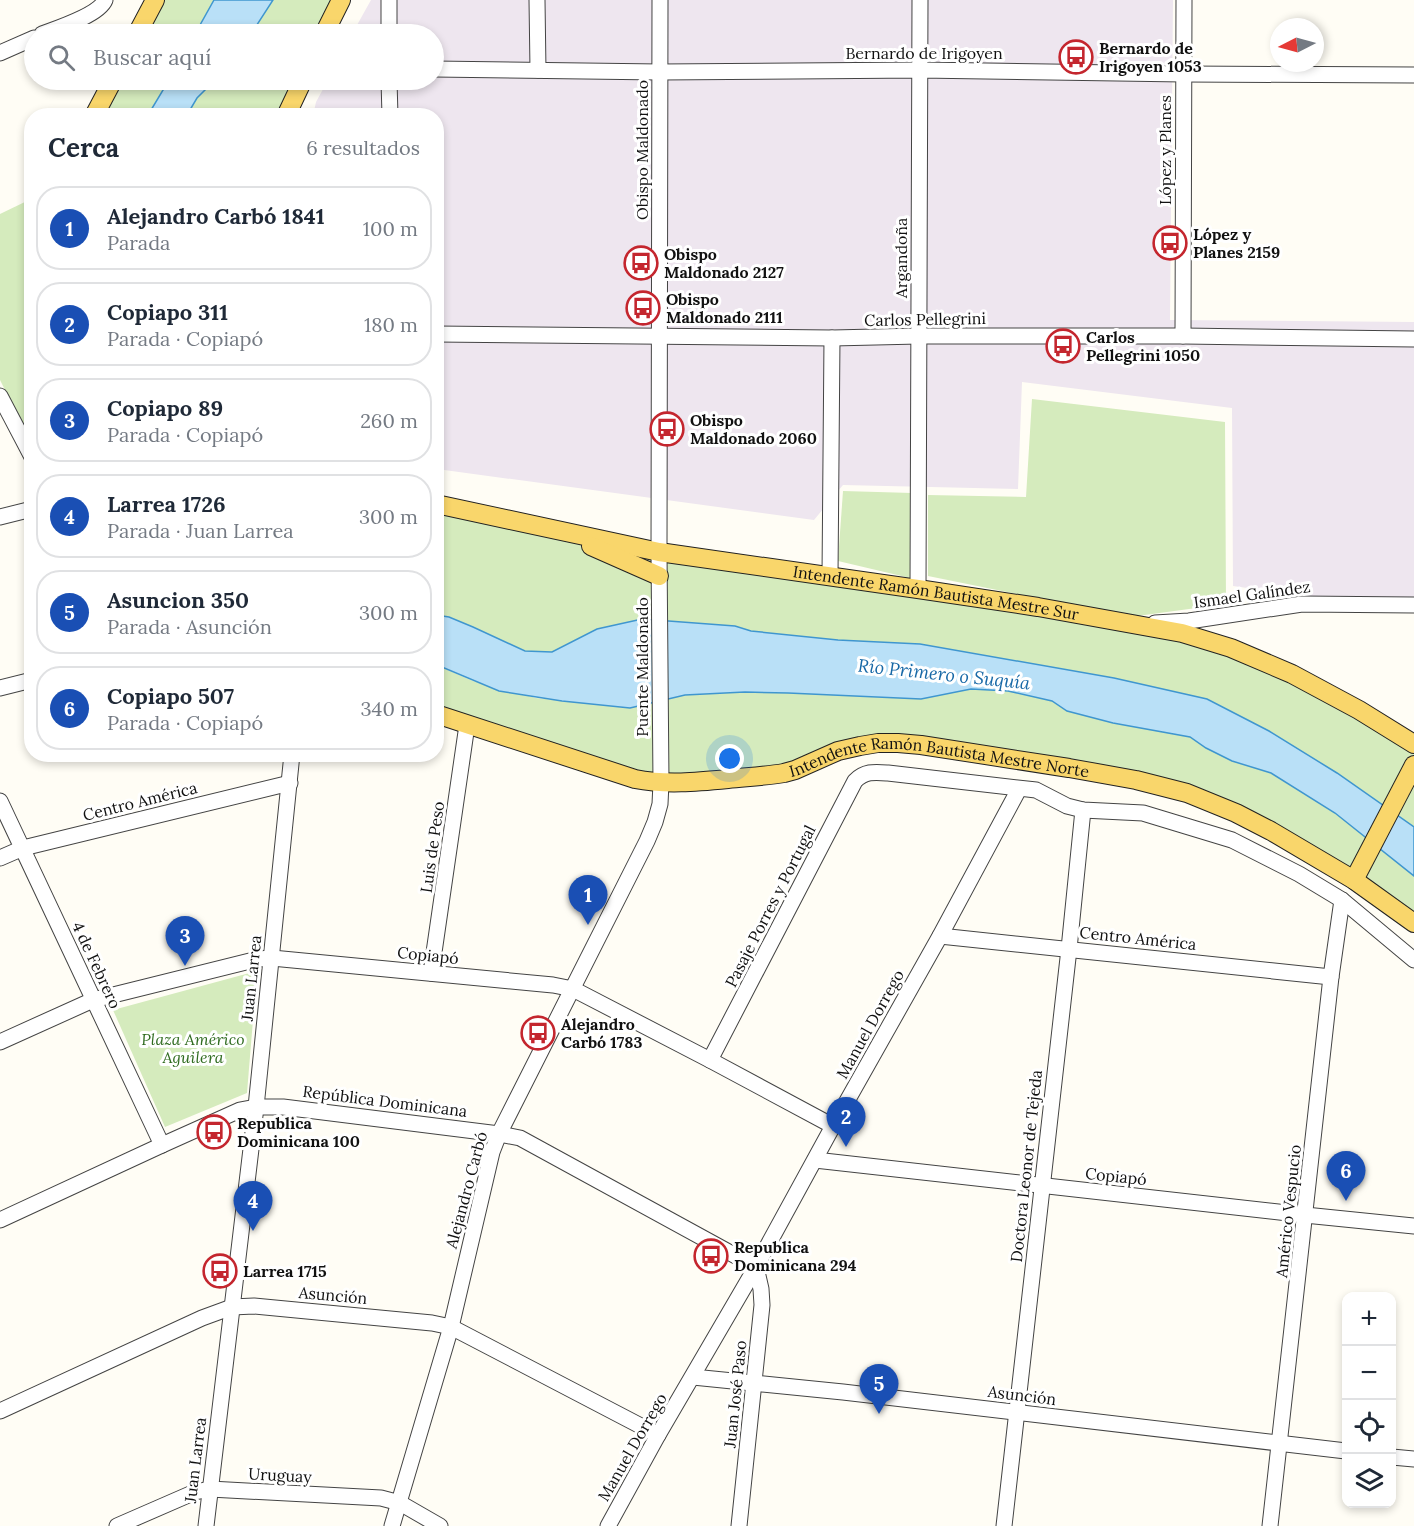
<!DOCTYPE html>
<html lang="es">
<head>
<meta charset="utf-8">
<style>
	:root { --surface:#fff; --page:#f2f2f3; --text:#1f2937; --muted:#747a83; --line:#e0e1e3; --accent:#c4262e }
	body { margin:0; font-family:Lora,serif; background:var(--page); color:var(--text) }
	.controls { position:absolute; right:18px; bottom:18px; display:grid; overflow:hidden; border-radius:12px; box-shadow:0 3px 9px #0003 }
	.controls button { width:54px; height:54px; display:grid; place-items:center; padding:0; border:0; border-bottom:2px solid var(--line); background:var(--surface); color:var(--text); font:30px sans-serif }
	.compass { position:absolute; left:1270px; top:18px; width:54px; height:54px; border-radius:50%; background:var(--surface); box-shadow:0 3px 9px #0003; rotate:264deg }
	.you { position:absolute; left:730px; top:759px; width:21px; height:21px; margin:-15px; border:4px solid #fff; border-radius:50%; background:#1a73e8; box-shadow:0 0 0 9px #1a73e833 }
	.badge { display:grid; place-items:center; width:39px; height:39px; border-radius:50%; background:var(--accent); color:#fff; font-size:20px; font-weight:700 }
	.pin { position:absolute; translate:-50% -50px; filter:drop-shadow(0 2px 3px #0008) }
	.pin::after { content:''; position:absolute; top:32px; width:21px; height:18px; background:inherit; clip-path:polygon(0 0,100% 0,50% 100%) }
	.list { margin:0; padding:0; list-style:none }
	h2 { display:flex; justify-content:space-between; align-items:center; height:78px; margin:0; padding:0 24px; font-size:26px }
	h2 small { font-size:20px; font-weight:400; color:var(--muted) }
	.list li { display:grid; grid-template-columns:39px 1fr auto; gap:18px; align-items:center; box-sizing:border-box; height:84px; margin:0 12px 12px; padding:0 12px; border:2px solid var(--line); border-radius:24px }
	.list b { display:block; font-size:22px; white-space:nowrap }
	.list p { margin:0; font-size:20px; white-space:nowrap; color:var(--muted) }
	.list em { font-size:20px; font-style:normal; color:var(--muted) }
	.icon { flex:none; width:33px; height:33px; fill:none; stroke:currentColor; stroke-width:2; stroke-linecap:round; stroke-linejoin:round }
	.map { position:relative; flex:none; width:1414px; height:1526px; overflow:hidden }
	.search { position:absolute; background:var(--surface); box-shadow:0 3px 9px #0003; left:24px; top:24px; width:420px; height:66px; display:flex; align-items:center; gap:15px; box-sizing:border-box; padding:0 21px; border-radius:33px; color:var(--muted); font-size:22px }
	.panel { position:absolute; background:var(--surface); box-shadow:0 3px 9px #0003; left:24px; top:108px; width:420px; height:654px; border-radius:24px }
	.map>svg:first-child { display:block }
</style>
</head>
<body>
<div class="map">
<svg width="1414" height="1526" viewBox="0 0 1414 1526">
	<rect width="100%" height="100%" fill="#fffdf5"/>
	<polygon fill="#eee6ef" points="371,0 1173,0 1170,320 1414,322 1414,611 1233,586 1232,408 1022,382 1018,489 843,485 814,520 437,469 436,116 313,116 316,102 328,80 434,80 434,34 352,34"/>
	<g fill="#d5ebbd">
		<polygon points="155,0 214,0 195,34 137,34"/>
		<polygon points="273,0 341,0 324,34 251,34"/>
		<polygon points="113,80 169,80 148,115 94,116"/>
		<polygon points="215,80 303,80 286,115 187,116 197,98"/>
		<polygon points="31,199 31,442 0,380 0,214"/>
		<polygon points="1032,399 1225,422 1226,604 1130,617 928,576 928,495 1026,497"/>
		<polygon points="843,491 912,493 910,578 838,561"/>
		<polygon points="436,504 1203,639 1414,744 1414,827 1337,773 1269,731 1207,699 1114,678 920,644 838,640 751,631 735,626 642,619 597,629 552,652 525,651 473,627 449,617 437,615"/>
		<polygon points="436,665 473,681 536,698 630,708 685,695 745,692 788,693 921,699 971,689 1008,691 1052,701 1067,711 1113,723 1190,737 1206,748 1232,761 1271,773 1335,813 1414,876 1414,923 1207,801 898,743 795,770 661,783 437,714"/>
		<polygon points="257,971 247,1093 165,1127 113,1010"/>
	</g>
	<g fill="#b9e0f7" stroke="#3f96cf" stroke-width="1.5">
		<polygon points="214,0 273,0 251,34 195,34"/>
		<polygon points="169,80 215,80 197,98 187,115 148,115"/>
		<polygon points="436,615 449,617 473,627 525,651 552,652 597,629 642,619 735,626 751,631 838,640 920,644 1114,678 1207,699 1269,731 1337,773 1414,827 1414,876 1335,813 1271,773 1232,761 1206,748 1190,737 1113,723 1067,711 1052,701 1008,691 971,689 921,699 788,693 745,692 685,695 630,708 562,701 499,691 437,665"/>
	</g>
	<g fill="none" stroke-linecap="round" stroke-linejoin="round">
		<g stroke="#444" stroke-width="17">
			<g id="minor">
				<polyline points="389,0 389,34"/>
				<polyline points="537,0 538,70"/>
				<path d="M42,34C58,28 99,15 105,0"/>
				<polyline points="0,53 34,38"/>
				<polyline points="434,69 660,72 920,70 1184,74 1414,75"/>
				<polyline points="389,80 390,116"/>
				<polyline points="436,334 832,338 919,336 1183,336 1414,339"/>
				<polyline points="1183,336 1184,0"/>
				<polyline points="0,396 32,457"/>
				<polyline points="0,517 32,509"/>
				<polyline points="830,576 832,338"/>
				<polyline points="918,589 920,0"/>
				<polyline points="1155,623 1189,621 1302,604 1414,605"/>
				<polyline points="0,688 32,680"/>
				<polyline points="0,801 162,1145"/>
				<polyline points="0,858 23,848 290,783"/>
				<polyline points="940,936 1331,977"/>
				<polyline points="431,973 467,725"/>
				<polyline points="0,1042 93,1000 258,959 272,958 553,985 573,989 710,1060 833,1126"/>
				<path d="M710,1060L855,781C865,771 874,772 888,773L1036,790L1067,806L1083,810L1143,813L1232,840L1299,874L1342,900L1414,960"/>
				<polyline points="815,1160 1305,1215 1414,1226"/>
				<polyline points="0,1220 162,1145 240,1110 256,1107 283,1107 499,1134 520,1138 756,1267"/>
				<polyline points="693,1377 843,1392 1346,1451"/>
				<polyline points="0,1411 202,1318 232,1307 254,1306 432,1323 451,1327 658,1435"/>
				<polyline points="1392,1457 1414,1459"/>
				<polyline points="117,1526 195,1492 210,1489 381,1498 400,1503 440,1526"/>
				<polyline points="206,1526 256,1107 292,754"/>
				<polyline points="392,1526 451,1327 492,1152 499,1134 647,841 655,822 660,804 661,783 659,552 660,0"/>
				<polyline points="608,1526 658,1435 756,1267 833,1126 940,936 1019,789"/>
				<polyline points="739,1526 762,1305 761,1289 756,1267"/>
				<polyline points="1004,1526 1069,949 1083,810"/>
				<polyline points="1270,1526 1331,977 1342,900"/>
			</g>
		</g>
		<g stroke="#222" stroke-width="20">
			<g id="major">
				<polyline points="137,34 155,0"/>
				<polyline points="324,34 341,0"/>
				<polyline points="94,116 113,80"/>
				<polyline points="286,116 303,80"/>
				<path id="s1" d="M436,504L659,552L918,589L1038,607L1182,633L1231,648L1292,674L1359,710L1414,744"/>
				<polyline points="591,546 659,576"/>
				<path id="s2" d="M436,714L635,779C665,785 697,782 728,779C747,777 766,776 784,773L795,770L838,751L860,746L878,743H898L921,745L1069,768L1136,780L1187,793L1236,813L1271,831L1354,880L1414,923"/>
				<polyline points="1354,880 1414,765"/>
			</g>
		</g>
		<use href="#minor" stroke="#fff" stroke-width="15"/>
		<use href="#major" stroke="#f9d66b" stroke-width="18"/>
	</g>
	<defs>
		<g id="bus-ring" transform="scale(1.725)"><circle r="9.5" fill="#fff" stroke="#c4262e" stroke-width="1.5"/><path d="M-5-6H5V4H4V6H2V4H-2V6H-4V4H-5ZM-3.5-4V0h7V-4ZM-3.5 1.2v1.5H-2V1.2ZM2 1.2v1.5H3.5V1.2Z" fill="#c4262e"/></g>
	</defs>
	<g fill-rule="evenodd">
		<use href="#bus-ring" x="1076" y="57"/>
		<use href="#bus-ring" x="1170" y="243"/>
		<use href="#bus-ring" x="641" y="263"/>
		<use href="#bus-ring" x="643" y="308"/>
		<use href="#bus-ring" x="1063" y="346"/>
		<use href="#bus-ring" x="667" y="429"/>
		<use href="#bus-ring" x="538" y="1033"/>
		<use href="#bus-ring" x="214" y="1132"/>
		<use href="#bus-ring" x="711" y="1256"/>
		<use href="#bus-ring" x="220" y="1271"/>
	</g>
	<g text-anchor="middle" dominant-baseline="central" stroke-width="6" stroke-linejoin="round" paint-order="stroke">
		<g font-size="16" font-weight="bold" fill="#111" stroke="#fff" text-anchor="start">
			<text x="1099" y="48">Bernardo de<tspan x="1099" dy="18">Irigoyen 1053</tspan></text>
			<text x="1193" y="234">López y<tspan x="1193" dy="18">Planes 2159</tspan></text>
			<text x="664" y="254">Obispo<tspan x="664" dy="18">Maldonado 2127</tspan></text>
			<text x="666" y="299">Obispo<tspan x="666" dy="18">Maldonado 2111</tspan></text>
			<text x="1086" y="337">Carlos<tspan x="1086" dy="18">Pellegrini 1050</tspan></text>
			<text x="690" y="420">Obispo<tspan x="690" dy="18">Maldonado 2060</tspan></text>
			<text x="561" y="1024">Alejandro<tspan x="561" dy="18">Carbó 1783</tspan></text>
			<text x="237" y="1123">Republica<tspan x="237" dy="18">Dominicana 100</tspan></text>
			<text x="734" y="1247">Republica<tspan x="734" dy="18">Dominicana 294</tspan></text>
			<text x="243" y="1271">Larrea 1715</text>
		</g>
		<g font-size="16" fill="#111" stroke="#fff">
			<text x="924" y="53">Bernardo de Irigoyen</text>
			<text transform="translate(642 150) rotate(-90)">Obispo Maldonado</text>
			<text transform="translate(1165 150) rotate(-90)">López y Planes</text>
			<text transform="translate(901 258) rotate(-90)">Argandoña</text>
			<text transform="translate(925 319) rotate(-1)">Carlos Pellegrini</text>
			<text stroke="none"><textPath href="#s1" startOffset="508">Intendente Ramón Bautista Mestre Sur</textPath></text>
			<text transform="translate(1252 594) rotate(-8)">Ismael Galíndez</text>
			<text transform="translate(642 667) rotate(-90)">Puente Maldonado</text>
			<text stroke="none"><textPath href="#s2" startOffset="518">Intendente Ramón Bautista Mestre Norte</textPath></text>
			<text transform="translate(140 801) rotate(-14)">Centro América</text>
			<text transform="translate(432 847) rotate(-82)">Luis de Peso</text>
			<text transform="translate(770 906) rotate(-63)">Pasaje Porres y Portugal</text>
			<text transform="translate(1138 938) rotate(6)">Centro América</text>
			<text transform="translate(428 955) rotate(6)">Copiapó</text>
			<text transform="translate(97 965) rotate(65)">4 de Febrero</text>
			<text transform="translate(251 978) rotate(-84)">Juan Larrea</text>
			<text transform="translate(870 1024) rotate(-61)">Manuel Dorrego</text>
			<text transform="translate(385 1101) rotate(7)">República Dominicana</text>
			<text transform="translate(1026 1166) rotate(-84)">Doctora Leonor de Tejeda</text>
			<text transform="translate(1116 1176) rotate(6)">Copiapó</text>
			<text transform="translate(466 1190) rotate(-75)">Alejandro Carbó</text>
			<text transform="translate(1288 1211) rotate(-84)">Américo Vespucio</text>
			<text transform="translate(333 1295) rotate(5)">Asunción</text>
			<text transform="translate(735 1394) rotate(-84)">Juan José Paso</text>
			<text transform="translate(1022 1395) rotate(7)">Asunción</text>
			<text transform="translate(632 1447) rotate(-60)">Manuel Dorrego</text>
			<text transform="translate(195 1460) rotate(-83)">Juan Larrea</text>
			<text transform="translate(280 1475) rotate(3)">Uruguay</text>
		</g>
		<g font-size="16" font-style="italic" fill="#2f6b1f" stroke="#fff">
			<text x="193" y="1039">Plaza Américo<tspan x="193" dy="18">Aguilera</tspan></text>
		</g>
		<g font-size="18" font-style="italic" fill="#1768a6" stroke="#fff">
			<text transform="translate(944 674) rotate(6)">Río Primero o Suquía</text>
		</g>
	</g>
</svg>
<div class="controls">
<button>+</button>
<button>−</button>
<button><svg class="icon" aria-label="locate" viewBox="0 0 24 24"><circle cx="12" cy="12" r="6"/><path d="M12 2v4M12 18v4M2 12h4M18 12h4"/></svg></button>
<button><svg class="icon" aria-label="layers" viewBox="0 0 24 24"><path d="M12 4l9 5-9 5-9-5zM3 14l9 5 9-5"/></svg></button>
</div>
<svg class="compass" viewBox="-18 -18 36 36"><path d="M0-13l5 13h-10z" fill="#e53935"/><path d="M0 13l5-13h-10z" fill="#747a83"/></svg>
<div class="you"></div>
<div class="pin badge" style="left:588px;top:925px;background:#1a4fb4">1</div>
<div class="pin badge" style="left:846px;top:1147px;background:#1a4fb4">2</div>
<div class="pin badge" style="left:185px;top:966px;background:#1a4fb4">3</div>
<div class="pin badge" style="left:253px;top:1231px;background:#1a4fb4">4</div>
<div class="pin badge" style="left:879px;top:1414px;background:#1a4fb4">5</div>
<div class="pin badge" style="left:1346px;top:1201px;background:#1a4fb4">6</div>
<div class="search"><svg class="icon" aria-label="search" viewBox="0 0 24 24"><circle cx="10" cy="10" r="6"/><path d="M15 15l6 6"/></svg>Buscar aquí</div>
<section class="panel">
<h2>Cerca<small>6 resultados</small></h2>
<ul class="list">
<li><span class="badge" style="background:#1a4fb4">1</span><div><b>Alejandro Carbó 1841</b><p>Parada</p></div><em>100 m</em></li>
<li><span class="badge" style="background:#1a4fb4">2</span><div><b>Copiapo 311</b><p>Parada · Copiapó</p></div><em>180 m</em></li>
<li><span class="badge" style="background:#1a4fb4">3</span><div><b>Copiapo 89</b><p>Parada · Copiapó</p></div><em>260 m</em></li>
<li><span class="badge" style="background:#1a4fb4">4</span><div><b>Larrea 1726</b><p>Parada · Juan Larrea</p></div><em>300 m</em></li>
<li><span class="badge" style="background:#1a4fb4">5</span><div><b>Asuncion 350</b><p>Parada · Asunción</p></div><em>300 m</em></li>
<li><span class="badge" style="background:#1a4fb4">6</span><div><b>Copiapo 507</b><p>Parada · Copiapó</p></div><em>340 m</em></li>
</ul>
</section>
</div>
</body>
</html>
